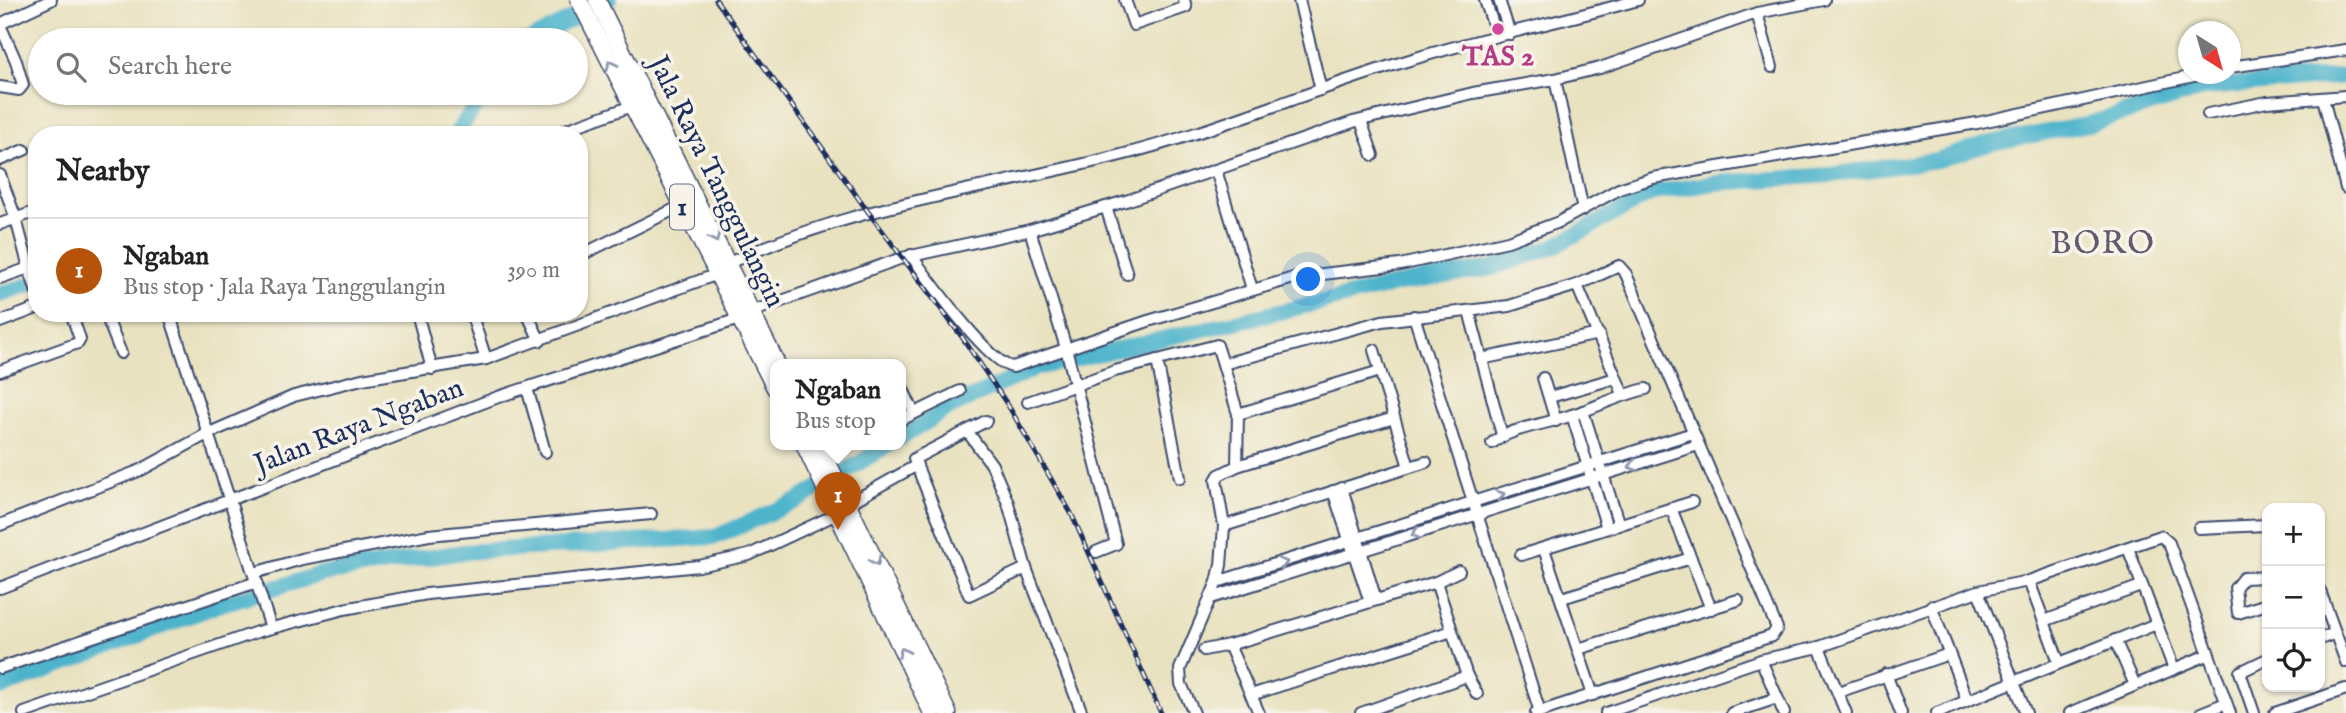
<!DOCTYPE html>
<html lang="en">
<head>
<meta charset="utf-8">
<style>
	:root { --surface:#fff; --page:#f2f2f2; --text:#222; --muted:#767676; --line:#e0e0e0; --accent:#b45309 }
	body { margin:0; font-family:"IM FELL English",serif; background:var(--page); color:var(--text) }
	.controls { position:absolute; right:21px; bottom:21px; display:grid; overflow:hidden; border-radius:14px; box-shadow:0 2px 5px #0004 }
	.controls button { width:63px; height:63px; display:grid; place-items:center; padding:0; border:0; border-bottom:2px solid var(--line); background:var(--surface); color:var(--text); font:35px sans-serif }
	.compass { position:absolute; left:2178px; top:21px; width:63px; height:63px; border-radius:50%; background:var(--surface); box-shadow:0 2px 5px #0004; rotate:143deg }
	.you { position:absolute; left:1309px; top:280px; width:24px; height:24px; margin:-18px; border:5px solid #fff; border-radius:50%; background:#1a73e8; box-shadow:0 0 0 10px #1a73e833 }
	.badge { display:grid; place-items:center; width:46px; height:46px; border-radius:50%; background:var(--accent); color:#fff; font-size:23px; font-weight:700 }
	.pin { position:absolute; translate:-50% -58px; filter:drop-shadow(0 2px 4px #0008) }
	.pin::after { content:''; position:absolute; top:37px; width:24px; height:21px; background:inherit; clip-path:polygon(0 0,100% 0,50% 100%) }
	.popup { position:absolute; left:770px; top:359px; width:136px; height:91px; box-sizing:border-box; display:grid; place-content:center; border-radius:14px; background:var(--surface); filter:drop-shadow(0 2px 5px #0005); font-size:23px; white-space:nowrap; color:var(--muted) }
	.popup b { font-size:26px; color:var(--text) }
	.popup::after { content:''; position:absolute; left:50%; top:100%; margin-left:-14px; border:14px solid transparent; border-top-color:var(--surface) }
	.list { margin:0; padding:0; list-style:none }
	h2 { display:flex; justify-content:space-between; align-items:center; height:91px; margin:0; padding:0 28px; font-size:30px }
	h2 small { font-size:23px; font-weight:400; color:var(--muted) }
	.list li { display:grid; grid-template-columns:46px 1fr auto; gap:21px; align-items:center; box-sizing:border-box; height:105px; padding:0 28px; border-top:2px solid var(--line) }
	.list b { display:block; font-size:26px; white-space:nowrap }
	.list p { margin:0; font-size:23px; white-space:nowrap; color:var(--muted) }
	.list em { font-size:23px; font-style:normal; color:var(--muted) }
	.icon { flex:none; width:38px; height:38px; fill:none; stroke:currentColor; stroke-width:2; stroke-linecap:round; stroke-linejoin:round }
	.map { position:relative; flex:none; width:2346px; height:713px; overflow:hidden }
	.search { position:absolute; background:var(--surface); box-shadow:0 2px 5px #0004; left:28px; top:28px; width:560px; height:77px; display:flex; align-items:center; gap:18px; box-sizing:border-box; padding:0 24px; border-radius:38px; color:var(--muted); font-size:26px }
	.panel { position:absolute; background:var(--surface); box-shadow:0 2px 5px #0004; left:28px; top:126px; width:560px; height:196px; border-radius:28px }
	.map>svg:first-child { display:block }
</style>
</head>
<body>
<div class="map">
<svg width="2346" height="713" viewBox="0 0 2346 713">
	<rect width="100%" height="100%" fill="#f7f3e8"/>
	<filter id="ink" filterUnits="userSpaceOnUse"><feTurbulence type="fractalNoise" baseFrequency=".0143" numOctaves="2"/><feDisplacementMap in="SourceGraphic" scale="14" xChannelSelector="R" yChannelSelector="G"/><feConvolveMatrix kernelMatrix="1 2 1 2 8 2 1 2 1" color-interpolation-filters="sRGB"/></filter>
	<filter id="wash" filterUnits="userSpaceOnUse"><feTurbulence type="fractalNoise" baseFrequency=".00686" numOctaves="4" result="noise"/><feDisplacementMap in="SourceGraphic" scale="28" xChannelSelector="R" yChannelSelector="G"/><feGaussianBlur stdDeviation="1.57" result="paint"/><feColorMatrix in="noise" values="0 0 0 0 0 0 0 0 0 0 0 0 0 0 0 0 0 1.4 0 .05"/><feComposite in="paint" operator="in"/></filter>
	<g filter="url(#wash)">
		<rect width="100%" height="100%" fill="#e9e2c0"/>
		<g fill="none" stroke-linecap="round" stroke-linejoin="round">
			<g stroke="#4eb4cc" stroke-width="16">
				<polyline points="530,40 609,0"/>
				<polyline points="455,135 485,93"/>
				<polyline points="0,294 37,282"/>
				<polyline points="901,438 949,408 1036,368 1404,283 1492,268 1553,247 1652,193 1714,183 1831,175 1937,160 1991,143 2089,124 2205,88 2346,76"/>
				<polyline points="0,688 221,604 322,574 463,552 715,537 797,501 890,444"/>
			</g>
		</g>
	</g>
	<g filter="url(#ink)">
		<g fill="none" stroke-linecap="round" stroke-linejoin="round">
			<g stroke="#3a4a6d" stroke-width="14">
				<g id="minor">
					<polyline points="1125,0 1134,25 1186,7 1184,0"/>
					<polyline points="1299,0 1321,90"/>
					<polyline points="1485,0 1497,36"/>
					<polyline points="1499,0 1510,34"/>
					<polyline points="1757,13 1772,67"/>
					<polyline points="0,24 51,0"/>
					<polyline points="0,25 16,61 23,85 19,90 0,87"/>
					<polyline points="2230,67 2346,50"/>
					<polyline points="1555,79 1583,210"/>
					<polyline points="2323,98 2346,188"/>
					<polyline points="2208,114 2267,102 2346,96"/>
					<polyline points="1361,121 1373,155"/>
					<polyline points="551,135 632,106"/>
					<polyline points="0,160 24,150"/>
					<polyline points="1216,170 1252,289"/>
					<polyline points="0,175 16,219 29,268 37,266"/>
					<polyline points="1106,207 1127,274"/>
					<polyline points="0,224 37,211"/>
					<polyline points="1030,230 1066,348 1116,544 1096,552"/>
					<path d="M911,255C926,276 991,366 1013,367L1148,321L1297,277L1400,265L1508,241L1559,222L1619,189L1653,178L1977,123L2203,74"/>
					<polyline points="579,256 681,206"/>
					<path d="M727,264C849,205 983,190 1113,157C1215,132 1312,89 1413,59C1488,36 1564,21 1638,0"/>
					<polyline points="0,278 29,268 37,292"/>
					<polyline points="1577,285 1623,394"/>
					<polyline points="1469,311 1502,435"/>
					<polyline points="751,312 902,258 1030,230 1129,200 1353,122 1473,93 1555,79 1600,68 1757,13 1824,0"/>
					<polyline points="105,313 121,353"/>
					<polyline points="169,313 271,628"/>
					<polyline points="417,313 432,369"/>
					<polyline points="471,313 486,359"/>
					<polyline points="527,313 540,341"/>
					<polyline points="1414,316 1540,712"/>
					<polyline points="0,322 37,308"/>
					<polyline points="1374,350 1409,467"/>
					<polyline points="1481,359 1599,334"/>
					<polyline points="1157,360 1180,478"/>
					<polyline points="0,371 78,343 80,339 71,313"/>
					<polyline points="1543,378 1556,421"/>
					<polyline points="901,385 914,413"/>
					<polyline points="527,388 545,452"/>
					<polyline points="1550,397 1616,378"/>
					<polyline points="1028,402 1115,371 1217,345 1223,364"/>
					<polyline points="1583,411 1619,525"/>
					<polyline points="1238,414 1380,371"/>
					<polyline points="1572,415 1607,528"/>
					<polyline points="901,420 960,391"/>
					<polyline points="986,421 914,459 969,595 1026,568"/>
					<polyline points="967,431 992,465 1008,503 1026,568 1082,713"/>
					<path d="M1492,443C1513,427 1544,425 1569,416C1595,408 1619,395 1646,389"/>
					<polyline points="825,457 851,444"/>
					<polyline points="1237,466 1394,418"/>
					<polyline points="1342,488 1376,600"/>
					<polyline points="1333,491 1369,599"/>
					<polyline points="848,504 917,465"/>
					<polyline points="1671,508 1711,609"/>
					<polyline points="0,525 141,470 207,434 294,396 362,379 486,359 715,275"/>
					<polyline points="1224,526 1426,462"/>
					<polyline points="2199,528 2267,525"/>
					<polyline points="2128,548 2174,669"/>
					<polyline points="1544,549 1593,695"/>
					<polyline points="1521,555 1692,502"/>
					<polyline points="254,573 302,559 429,535 651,514"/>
					<polyline points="2267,577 2243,578 2235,588 2238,613 2267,604"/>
					<polyline points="2029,581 2059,662"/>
					<polyline points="1217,582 1693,433"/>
					<polyline points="1436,582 1467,676 1477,694"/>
					<polyline points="0,588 498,397 739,319"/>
					<polyline points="1978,591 2026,713"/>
					<polyline points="2320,591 2346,662"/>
					<polyline points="1211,598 1698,445"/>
					<polyline points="1562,598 1691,558"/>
					<polyline points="1931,606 1967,700"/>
					<polyline points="2044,621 2141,586"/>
					<polyline points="2320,639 2335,633"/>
					<polyline points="2115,640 2135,685"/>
					<polyline points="1819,647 1846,713"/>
					<polyline points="1578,649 1738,600"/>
					<polyline points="1204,650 1229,645"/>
					<polyline points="1761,660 1784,713"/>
					<polyline points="0,668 257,582"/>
					<polyline points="1886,674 1901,713"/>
					<polyline points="1838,692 1949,654"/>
					<polyline points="1251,695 1452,631"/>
					<polyline points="24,713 257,632 344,609 427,594 699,566 749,555 839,513"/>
					<polyline points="1194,713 1181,684 1180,669 1217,582 1221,565 1224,526 1216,480 1219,475 1237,466 1238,414 1223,364 1382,321 1509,306 1577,285 1619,266 1626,274 1777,628 1772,636 1536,713"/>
					<polyline points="1259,713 1229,645 1436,582 1459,571"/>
					<polyline points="1361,713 1467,676"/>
					<polyline points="1606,713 1761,660 1819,647 1978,591 2029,581 2161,536 2169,543 2230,713"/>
					<polyline points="1732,713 1777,698"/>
					<polyline points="1937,713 2156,624"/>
					<polyline points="2070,713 2207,655"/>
					<polyline points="2201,713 2226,703"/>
					<polyline points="2254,713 2240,672 2267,659"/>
					<polyline points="2275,713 2346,689"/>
				</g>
			</g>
			<g stroke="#3a4a6d" stroke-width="19">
				<g id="highway">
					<polyline points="579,0 775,388"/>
					<polyline points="597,0 777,364"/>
					<polyline points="804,444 932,713"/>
					<polyline points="819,444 948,713"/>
				</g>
			</g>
			<use href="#minor" stroke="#fff" stroke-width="10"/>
			<use href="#highway" stroke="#fff" stroke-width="16"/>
			<g stroke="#1b2f5e" stroke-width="5">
				<polyline id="rail" points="716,0 869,213 962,337 1009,407 1071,513 1161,713"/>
			</g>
			<use href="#rail" stroke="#f7f3e8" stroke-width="2.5" stroke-dasharray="8" stroke-linecap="butt"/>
		</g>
		<defs><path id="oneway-chevron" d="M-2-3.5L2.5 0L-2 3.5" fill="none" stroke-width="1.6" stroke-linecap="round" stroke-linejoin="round" transform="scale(1.75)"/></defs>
		<g stroke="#8d97ae">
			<use href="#oneway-chevron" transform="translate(611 65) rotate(-116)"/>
			<use href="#oneway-chevron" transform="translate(715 238) rotate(64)"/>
			<use href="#oneway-chevron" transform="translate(1633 466) rotate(162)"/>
			<use href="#oneway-chevron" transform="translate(1500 495) rotate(-18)"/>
			<use href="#oneway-chevron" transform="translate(1416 534) rotate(163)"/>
			<use href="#oneway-chevron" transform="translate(876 561) rotate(65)"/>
			<use href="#oneway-chevron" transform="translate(1283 563) rotate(-17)"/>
			<use href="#oneway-chevron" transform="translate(903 652) rotate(-116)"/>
		</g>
	</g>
	<circle fill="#d1479c" stroke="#f7f3e8" stroke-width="2.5" cx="1498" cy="29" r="7"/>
	<g text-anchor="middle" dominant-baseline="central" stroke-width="7" stroke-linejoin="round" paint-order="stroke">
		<rect fill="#f7f3e8" stroke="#5d6a87" stroke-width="2" x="670" y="184.5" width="24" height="45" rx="5"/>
		<g font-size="26" font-weight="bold" fill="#1b2f5e">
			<text x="682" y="207">1</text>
		</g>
		<g font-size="28" font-weight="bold" fill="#b23c85" stroke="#f7f3e8">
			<text x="1498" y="57">TAS 2</text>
		</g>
		<g font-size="28" fill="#1b2f5e" stroke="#f7f3e8">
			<text transform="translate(716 182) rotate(64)">Jala Raya Tanggulangin</text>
			<text transform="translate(359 427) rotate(-21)">Jalan Raya Ngaban</text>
		</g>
		<g font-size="32" letter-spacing="2" fill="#615b6d" stroke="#f7f3e8">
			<text x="2103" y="244">BORO</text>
		</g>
	</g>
</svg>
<div class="controls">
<button>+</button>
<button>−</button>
<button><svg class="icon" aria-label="locate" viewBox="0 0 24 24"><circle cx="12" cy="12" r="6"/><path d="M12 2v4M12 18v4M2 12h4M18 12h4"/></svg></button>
</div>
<svg class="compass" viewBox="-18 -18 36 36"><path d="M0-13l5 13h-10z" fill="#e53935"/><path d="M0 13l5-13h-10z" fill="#767676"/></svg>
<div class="you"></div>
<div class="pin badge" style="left:838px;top:530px">1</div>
<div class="popup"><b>Ngaban</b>Bus stop</div>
<div class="search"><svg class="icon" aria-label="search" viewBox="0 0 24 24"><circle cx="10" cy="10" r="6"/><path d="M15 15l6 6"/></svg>Search here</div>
<section class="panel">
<h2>Nearby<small></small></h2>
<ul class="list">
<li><span class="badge">1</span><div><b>Ngaban</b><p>Bus stop · Jala Raya Tanggulangin</p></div><em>390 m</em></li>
</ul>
</section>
</div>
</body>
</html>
